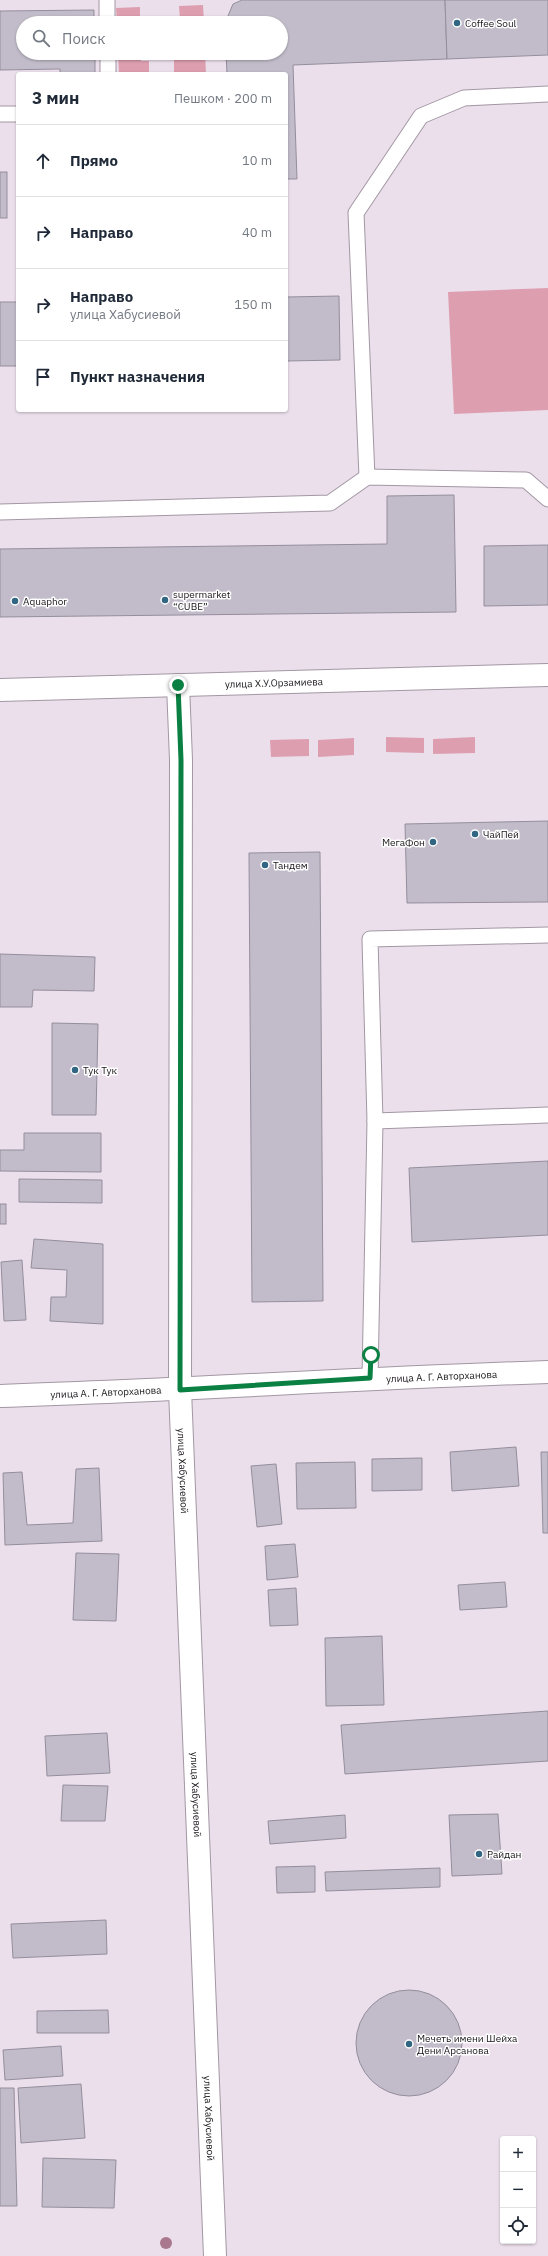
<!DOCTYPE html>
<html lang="ru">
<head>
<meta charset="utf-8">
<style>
	:root { --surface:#fff; --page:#f2f2f3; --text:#1f2937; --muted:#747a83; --line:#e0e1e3 }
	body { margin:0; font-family:"IBM Plex Sans",sans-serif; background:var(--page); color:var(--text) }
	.controls { position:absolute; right:12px; bottom:12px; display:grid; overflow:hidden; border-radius:4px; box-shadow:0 1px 3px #0004 }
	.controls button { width:36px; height:36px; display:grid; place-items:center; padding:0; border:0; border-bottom:1px solid var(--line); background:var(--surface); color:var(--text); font:20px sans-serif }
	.stop { position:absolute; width:12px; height:12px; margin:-9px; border:3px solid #0b8043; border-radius:50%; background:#fff }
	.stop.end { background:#0b8043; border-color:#fff; box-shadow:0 1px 4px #0008 }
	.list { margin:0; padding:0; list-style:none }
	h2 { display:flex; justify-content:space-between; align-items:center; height:52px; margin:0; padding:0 16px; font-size:17px }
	h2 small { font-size:13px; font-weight:400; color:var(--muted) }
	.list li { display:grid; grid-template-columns:26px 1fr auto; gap:12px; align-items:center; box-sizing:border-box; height:72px; padding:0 16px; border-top:1px solid var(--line) }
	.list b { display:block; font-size:15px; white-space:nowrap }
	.list p { margin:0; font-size:13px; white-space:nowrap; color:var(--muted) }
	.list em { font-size:13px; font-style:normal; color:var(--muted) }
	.icon { flex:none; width:22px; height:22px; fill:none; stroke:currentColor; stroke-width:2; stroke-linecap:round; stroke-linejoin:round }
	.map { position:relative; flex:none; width:548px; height:2256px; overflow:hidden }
	.search { position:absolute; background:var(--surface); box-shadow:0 1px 3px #0004; left:16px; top:16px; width:272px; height:44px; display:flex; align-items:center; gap:10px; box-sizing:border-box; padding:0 14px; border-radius:22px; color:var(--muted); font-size:15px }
	.panel { position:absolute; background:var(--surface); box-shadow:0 1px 3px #0004; left:16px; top:72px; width:272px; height:340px; border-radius:4px }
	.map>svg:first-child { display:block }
</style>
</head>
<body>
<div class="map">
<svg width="548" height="2256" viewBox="0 0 548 2256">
	<rect width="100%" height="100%" fill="#ecdfec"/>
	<g fill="#dd9fb0">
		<polygon points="203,5 204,23 172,23 172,19 180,19 179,6"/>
		<polygon points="140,7 140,21 147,20 147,23 117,23 116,8"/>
		<polygon points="118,53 141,53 141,61 149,61 149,74 119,74"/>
		<polygon points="181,53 205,53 206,74 174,74 174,60 181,60"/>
		<polygon points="548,288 548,410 454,414 448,292"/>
		<polygon points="386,737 424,738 424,753 386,752"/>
		<polygon points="475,737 475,753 433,754 433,739"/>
		<polygon points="354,738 354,755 318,757 318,740"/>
		<polygon points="309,739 309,756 271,757 270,740"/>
	</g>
	<g fill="#c2bcca" stroke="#948e9c">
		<polygon points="242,0 445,0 447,59 293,65 297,179 286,179 286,74 227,74 226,53 281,53 281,23 225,23 233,4"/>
		<polygon points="445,0 548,0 548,55 447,59"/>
		<polygon points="94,10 94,23 23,23 23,53 95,53 95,74 60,74 60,69 0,70 0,11"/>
		<rect x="0" y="172" width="7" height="46"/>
		<polygon points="339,296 340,360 286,361 286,297"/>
		<rect x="0" y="302" width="18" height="64"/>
		<polygon points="454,495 456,612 0,617 0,549 387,544 387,496"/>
		<polygon points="548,545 548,605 484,606 484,546"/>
		<polygon points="548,821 548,902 407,903 405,824"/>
		<polygon points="320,852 323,1301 252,1302 249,853"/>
		<polygon points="0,954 95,957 94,991 33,990 32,1007 0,1007"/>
		<polygon points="52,1023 98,1024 96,1115 52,1115"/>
		<polygon points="24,1133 101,1133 101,1172 0,1171 0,1150 24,1150"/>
		<polygon points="548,1161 548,1235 412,1242 409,1168"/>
		<polygon points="19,1179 102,1180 102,1203 19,1202"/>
		<rect x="0" y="1204" width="6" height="20"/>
		<polygon points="34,1239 103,1244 103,1324 50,1321 51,1297 66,1297 67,1270 31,1268"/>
		<polygon points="22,1260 26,1320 4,1321 1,1262"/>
		<polygon points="516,1447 519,1486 452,1491 450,1452"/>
		<polygon points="541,1452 548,1452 548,1533 543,1533"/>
		<polygon points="422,1458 422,1490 372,1491 372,1459"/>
		<polygon points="355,1462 356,1508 297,1509 296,1463"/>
		<polygon points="276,1464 282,1524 257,1527 251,1466"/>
		<polygon points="99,1468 102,1541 5,1545 3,1473 22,1472 27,1525 73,1523 76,1469"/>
		<polygon points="295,1544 298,1577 267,1580 265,1546"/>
		<polygon points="76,1553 119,1554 116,1621 73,1620"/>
		<polygon points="505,1582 507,1607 460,1610 458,1585"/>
		<polygon points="296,1588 298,1625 270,1626 268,1590"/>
		<polygon points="382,1636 384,1705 326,1706 325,1638"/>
		<polygon points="548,1711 548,1761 345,1774 341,1725"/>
		<polygon points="107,1733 110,1773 47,1776 45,1736"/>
		<polygon points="63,1785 108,1786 105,1821 61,1821"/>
		<polygon points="498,1814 502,1874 452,1876 449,1815"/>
		<polygon points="345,1815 346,1838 270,1844 268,1821"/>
		<polygon points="315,1866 315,1892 277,1893 276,1867"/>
		<polygon points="440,1868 440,1887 326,1891 325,1872"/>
		<polygon points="106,1920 107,1954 13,1958 11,1924"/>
		<circle cx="409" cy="2043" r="53"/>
		<polygon points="108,2010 109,2033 37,2033 37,2011"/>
		<polygon points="61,2046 63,2076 5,2080 3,2050"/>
		<polygon points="81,2084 85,2138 21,2143 18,2088"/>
		<polygon points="0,2088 14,2088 17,2206 0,2206"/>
		<polygon points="43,2158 116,2160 114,2208 42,2207"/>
	</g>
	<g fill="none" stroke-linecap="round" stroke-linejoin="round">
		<g stroke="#a297a3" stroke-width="17">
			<g id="lane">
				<polyline points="107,0 107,23"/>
				<polyline points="108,53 108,74"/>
				<polyline points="0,114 18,114"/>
				<polyline points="367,477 356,213 421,116 464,98 548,94"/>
				<polyline points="0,512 330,503 367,477 526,480 548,499"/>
				<polyline points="548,935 370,939 375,1121 548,1115"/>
				<polyline points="370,1378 375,1121"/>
			</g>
		</g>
		<g stroke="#a297a3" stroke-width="24">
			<g id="street">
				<path id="s1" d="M178,685L181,760L180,1390L215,2256"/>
				<path id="s2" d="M0,690L548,675"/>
			</g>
		</g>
		<g stroke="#a297a3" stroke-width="24">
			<g id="secondary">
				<path id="s3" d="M0,1396C183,1390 365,1378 548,1372"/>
			</g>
		</g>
		<use href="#lane" stroke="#fff" stroke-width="15"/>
		<use href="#street" stroke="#fff" stroke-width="22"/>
		<use href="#secondary" stroke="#fff" stroke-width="22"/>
	</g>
	<circle fill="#a9788e" cx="166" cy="2243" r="6"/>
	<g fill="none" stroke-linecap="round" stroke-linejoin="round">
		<polyline stroke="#0b8043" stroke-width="5" points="178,685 181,760 180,1390 370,1378 371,1355"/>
	</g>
	<g fill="#316682" stroke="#fff" stroke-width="1.5">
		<circle cx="457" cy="23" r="4"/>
		<circle cx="165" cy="600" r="4"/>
		<circle cx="15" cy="601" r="4"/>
		<circle cx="475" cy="834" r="4"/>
		<circle cx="433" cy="842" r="4"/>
		<circle cx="265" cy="865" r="4"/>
		<circle cx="75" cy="1070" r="4"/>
		<circle cx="479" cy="1854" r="4"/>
		<circle cx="409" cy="2044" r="4"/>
	</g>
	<g text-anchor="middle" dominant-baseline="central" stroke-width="3" stroke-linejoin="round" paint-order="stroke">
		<g font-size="10" fill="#19151a" stroke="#fff" text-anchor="start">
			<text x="465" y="23">Coffee Soul</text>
			<text x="173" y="594">supermarket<tspan x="173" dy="12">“CUBE”</tspan></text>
			<text x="23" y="601">Aquaphor</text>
			<text x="483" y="834">ЧайПей</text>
			<text x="425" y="842" text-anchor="end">МегаФон</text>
			<text x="273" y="865">Тандем</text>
			<text x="83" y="1070">Тук Тук</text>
			<text x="487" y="1854">Райдан</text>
			<text x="417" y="2038">Мечеть имени Шейха<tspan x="417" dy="12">Дени Арсанова</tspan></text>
		</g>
		<g font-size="10" fill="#19151a" stroke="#fff">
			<text stroke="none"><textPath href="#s2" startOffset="274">улица Х.У.Орзамиева</textPath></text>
			<text stroke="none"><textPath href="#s3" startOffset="442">улица А. Г. Авторханова</textPath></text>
			<text stroke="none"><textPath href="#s3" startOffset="106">улица А. Г. Авторханова</textPath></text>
			<text stroke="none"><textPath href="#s1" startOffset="786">улица Хабусиевой</textPath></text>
			<text stroke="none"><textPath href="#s1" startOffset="1110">улица Хабусиевой</textPath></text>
			<text stroke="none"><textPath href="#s1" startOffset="1434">улица Хабусиевой</textPath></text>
		</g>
	</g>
</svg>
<div class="controls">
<button>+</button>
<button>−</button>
<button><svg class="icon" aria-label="locate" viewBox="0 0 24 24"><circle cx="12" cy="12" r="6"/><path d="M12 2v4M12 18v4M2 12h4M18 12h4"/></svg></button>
</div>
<div class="stop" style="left:371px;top:1355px"></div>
<div class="stop end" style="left:178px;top:685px"></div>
<div class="search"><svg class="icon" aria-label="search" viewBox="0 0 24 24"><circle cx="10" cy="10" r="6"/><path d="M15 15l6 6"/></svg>Поиск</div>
<section class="panel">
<h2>3 мин<small>Пешком · 200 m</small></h2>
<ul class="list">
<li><svg class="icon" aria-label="ahead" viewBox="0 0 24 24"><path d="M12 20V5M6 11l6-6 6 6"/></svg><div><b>Прямо</b></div><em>10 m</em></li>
<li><svg class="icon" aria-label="right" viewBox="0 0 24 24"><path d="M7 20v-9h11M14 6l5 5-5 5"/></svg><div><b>Направо</b></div><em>40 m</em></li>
<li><svg class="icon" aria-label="right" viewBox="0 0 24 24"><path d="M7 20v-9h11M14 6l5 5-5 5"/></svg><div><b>Направо</b><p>улица Хабусиевой</p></div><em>150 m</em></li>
<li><svg class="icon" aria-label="arrive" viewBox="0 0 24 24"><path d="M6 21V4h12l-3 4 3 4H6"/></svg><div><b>Пункт назначения</b></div></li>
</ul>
</section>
</div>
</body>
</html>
